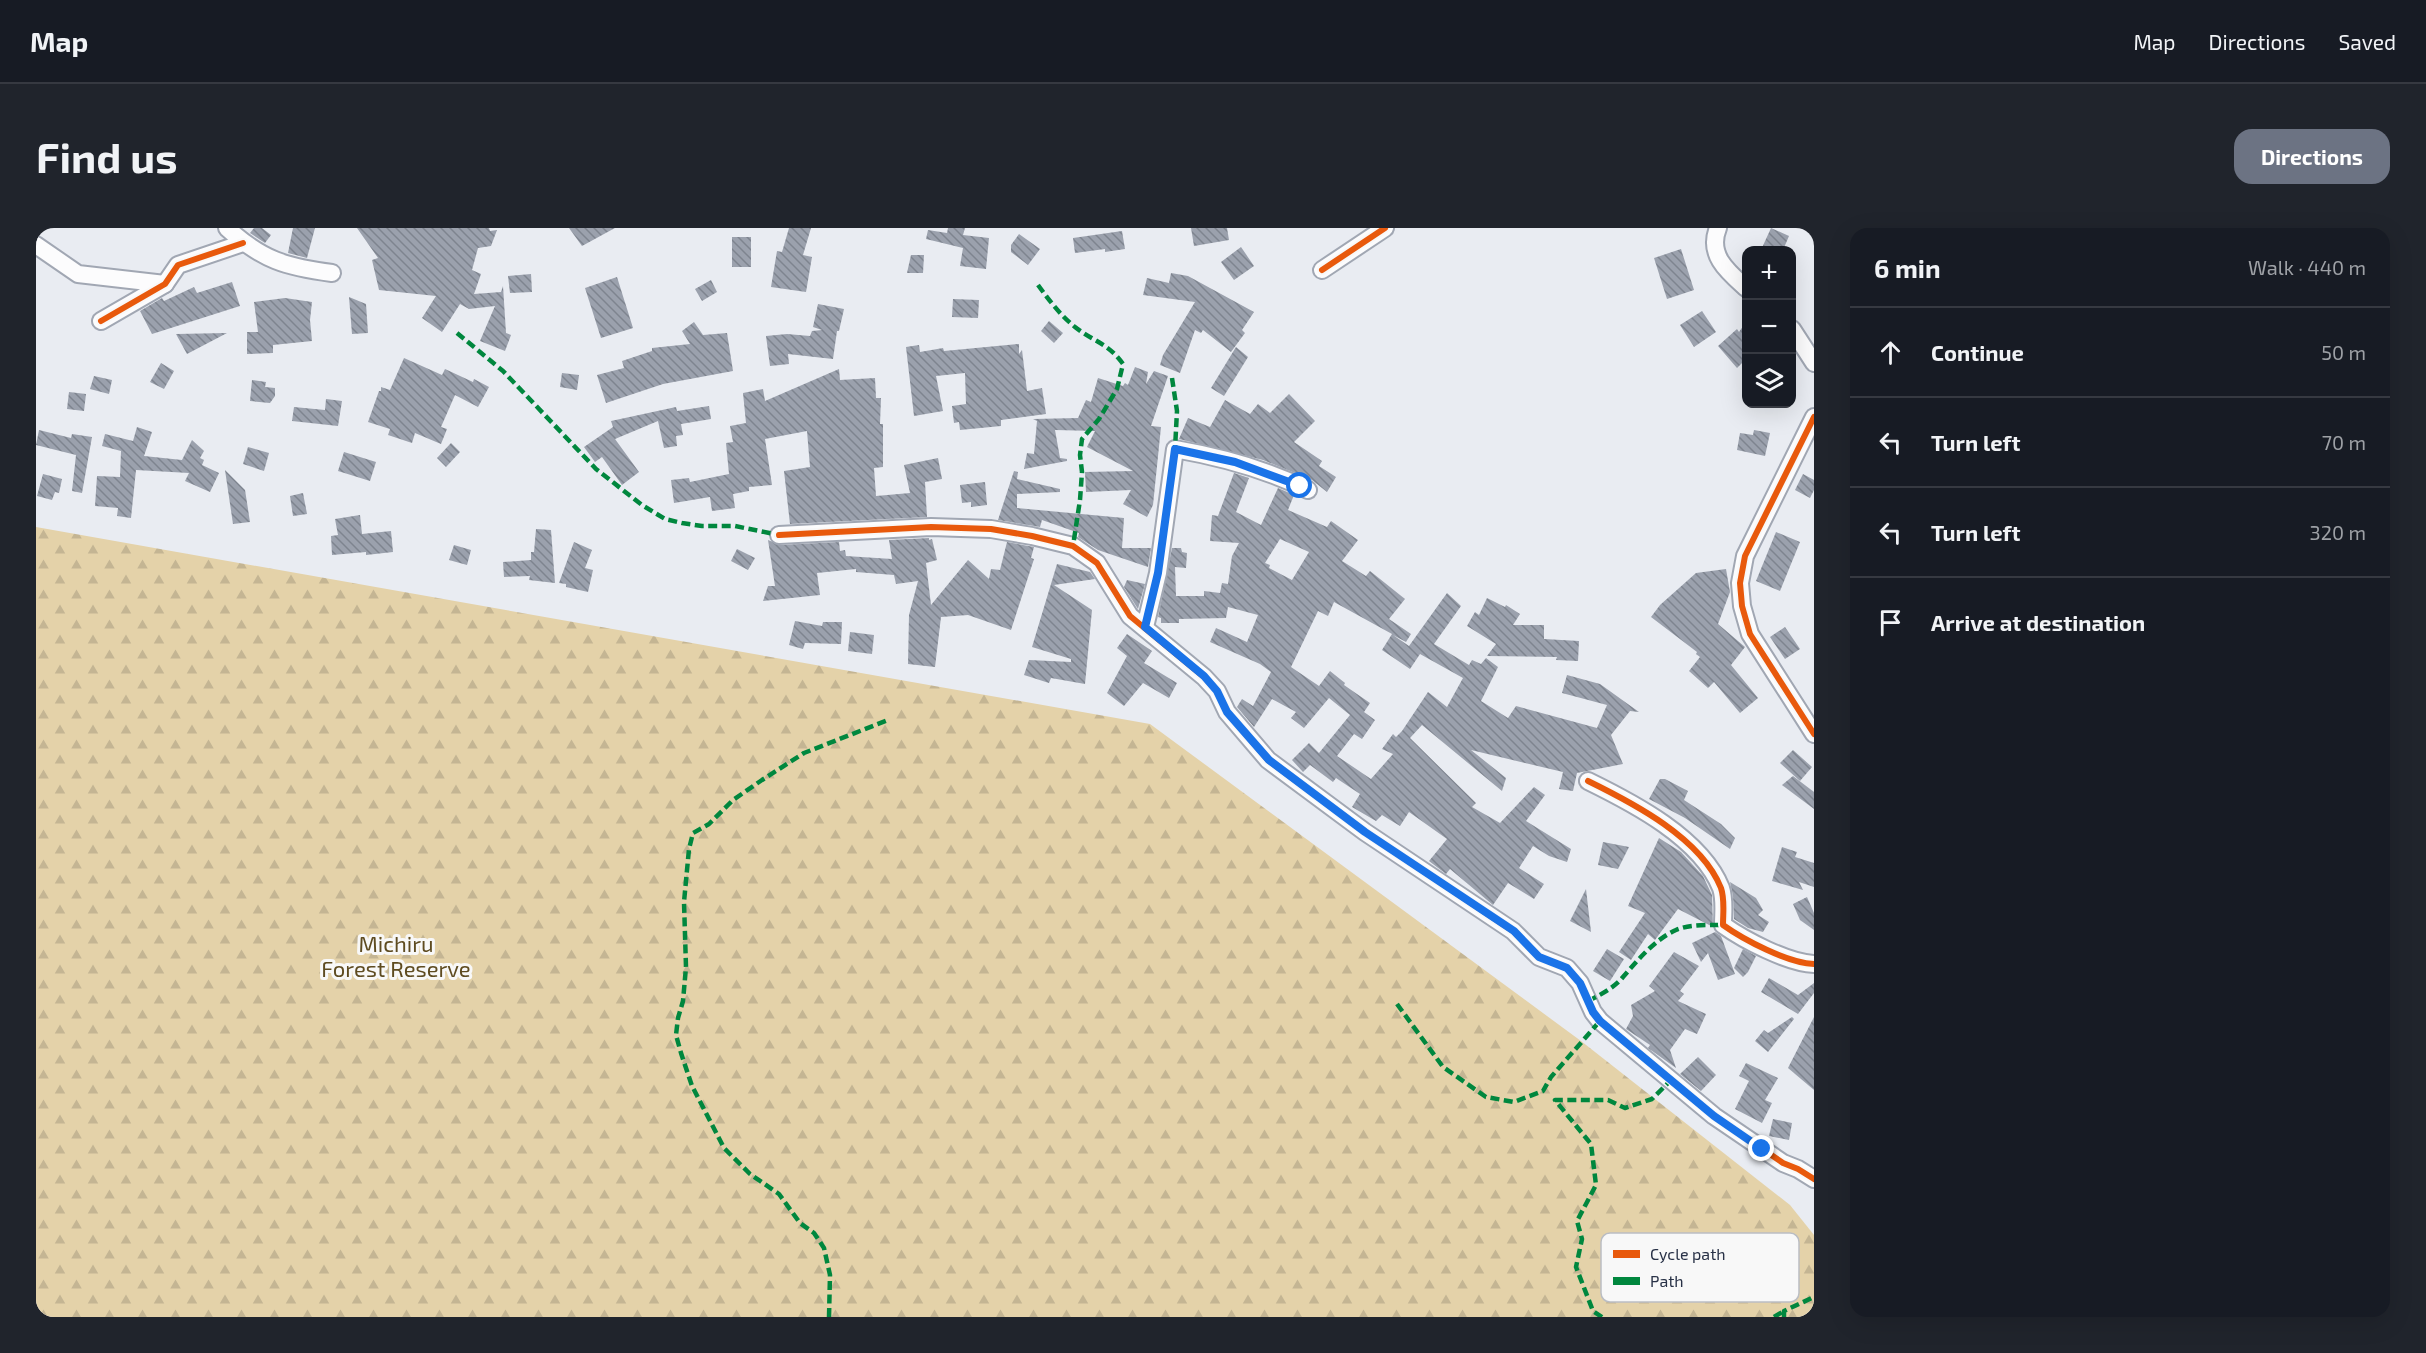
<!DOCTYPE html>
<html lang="en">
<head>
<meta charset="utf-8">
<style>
	:root { --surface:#171b24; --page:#20242c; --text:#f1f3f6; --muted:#9ea1a6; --line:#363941; --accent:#6c7383 }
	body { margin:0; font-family:"Exo 2",sans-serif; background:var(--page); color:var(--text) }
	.controls { position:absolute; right:18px; top:18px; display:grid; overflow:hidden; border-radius:12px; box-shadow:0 6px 24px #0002 }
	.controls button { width:54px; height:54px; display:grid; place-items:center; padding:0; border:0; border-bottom:2px solid var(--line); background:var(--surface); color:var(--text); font:30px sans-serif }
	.stop { position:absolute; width:18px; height:18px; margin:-14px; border:4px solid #1a73e8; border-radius:50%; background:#fff }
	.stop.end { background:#1a73e8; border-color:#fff; box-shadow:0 2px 6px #0008 }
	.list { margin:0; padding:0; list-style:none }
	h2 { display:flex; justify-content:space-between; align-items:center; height:78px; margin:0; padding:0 24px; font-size:26px }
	h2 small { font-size:20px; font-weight:400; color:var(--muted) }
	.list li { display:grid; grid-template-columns:39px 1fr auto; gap:18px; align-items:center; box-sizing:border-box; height:90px; padding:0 24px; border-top:2px solid var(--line) }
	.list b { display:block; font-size:22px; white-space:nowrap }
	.list em { font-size:20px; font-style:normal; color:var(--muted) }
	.icon { flex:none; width:33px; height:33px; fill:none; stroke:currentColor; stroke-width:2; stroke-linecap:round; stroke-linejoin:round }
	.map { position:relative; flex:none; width:1778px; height:1089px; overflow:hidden; border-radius:18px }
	header { display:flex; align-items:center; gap:36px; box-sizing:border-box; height:84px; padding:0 30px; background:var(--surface); border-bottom:2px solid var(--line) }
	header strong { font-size:28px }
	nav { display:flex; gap:33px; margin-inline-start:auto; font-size:21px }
	.intro { display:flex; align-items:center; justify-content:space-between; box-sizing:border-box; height:144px; padding:0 36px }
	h1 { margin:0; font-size:42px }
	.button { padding:15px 27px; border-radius:18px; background:var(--accent); color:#fff; font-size:21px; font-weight:700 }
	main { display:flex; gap:36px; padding:0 36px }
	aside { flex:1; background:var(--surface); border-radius:18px; box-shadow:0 6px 24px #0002 }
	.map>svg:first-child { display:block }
</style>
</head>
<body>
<header>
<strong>Map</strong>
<nav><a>Map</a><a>Directions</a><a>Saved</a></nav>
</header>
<div class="intro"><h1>Find us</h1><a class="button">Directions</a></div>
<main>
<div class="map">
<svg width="1778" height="1089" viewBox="0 0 1778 1089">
	<defs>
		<pattern id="forest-firs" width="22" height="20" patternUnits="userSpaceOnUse" patternTransform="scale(1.5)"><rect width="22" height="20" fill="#e4d2a9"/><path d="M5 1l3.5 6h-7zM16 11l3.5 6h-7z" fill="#c4b593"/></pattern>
		<pattern id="building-back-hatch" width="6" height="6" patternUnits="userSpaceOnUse" patternTransform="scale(1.5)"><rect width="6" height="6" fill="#9ba1ad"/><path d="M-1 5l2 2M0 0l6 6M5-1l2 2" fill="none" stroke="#7e848f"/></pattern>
	</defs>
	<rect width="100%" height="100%" fill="#e9ecf2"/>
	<polygon fill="url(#forest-firs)" points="0,299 1114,496 1545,813 1754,977 1778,1007 1778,1089 0,1089"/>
	<g fill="url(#building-back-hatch)" fill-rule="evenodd">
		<polygon points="218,0 226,0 235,7 229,15 214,5"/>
		<polygon points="257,0 279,0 271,30 252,25"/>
		<polygon points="321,0 453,0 454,3 461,2 455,18 442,20 436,42 445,46 438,66 465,64 467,58 470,105 475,107 469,123 444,113 459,78 433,81 424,76 406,104 386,90 400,68 343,62 336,32 342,30"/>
		<polygon points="533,0 579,0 546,18"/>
		<polygon points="753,0 775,0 767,27 776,29 770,64 735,59 741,23 746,24"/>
		<polygon points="912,0 929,0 927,7 953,10 950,41 924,38 927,20 890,11 892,2 911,5"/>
		<polygon points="1155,0 1191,0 1193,12 1158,18"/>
		<polygon points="1735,0 1753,8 1747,22 1725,22"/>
		<polygon points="1086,3 1089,21 1069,24 1069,21 1039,25 1037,10"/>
		<polygon points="983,6 1004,21 992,37 975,24 975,17"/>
		<rect x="696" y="9" width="19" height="30"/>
		<polygon points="1205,19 1218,38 1198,52 1185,34"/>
		<polygon points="1645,21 1658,62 1631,71 1618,30"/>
		<polygon points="875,27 888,27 887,45 871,45"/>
		<polygon points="1135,45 1152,48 1218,84 1206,102 1209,105 1195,124 1167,102 1165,105 1159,102 1144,145 1124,137 1127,127 1159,74 1107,67 1111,50 1133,55"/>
		<polygon points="495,46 496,64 474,65 472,48"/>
		<polygon points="581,49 597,100 565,110 549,60"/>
		<polygon points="675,52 681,64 666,73 659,61"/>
		<polygon points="196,54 204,78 116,106 104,83 126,70 128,73 158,59 161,65"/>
		<polygon points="313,69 330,76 332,105 316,106"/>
		<polygon points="249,70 276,74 274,92 276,113 237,117 237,125 211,126 211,104 222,104 218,74"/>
		<polygon points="917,71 943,72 942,90 916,89"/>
		<polygon points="782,76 808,81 803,103 801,103 797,131 752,126 753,136 734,138 730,108 751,106 774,108 776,103 786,102 777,99"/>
		<polygon points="1666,83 1680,104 1658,119 1644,97"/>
		<polygon points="1013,93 1027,105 1018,115 1005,103"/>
		<polygon points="658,94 667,107 691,105 697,143 627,156 570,175 561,147 588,140 586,133 616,123 616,120 654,116 646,103"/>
		<polygon points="1710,94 1710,131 1701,140 1682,118 1701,101 1703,104"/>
		<polygon points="191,105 151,126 140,106"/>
		<polygon points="983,116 983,126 986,122 991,163 1006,160 1010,186 965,192 965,198 924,202 923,194 918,195 916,178 930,176 929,145 900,148 907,183 878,188 870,119 883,117 884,124 907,120 908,123"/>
		<polygon points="1200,119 1212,129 1188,168 1175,160"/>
		<polygon points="368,130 406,147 409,141 437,154 438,151 453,159 442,179 419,167 405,199 411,201 405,216 379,205 376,215 352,207 354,201 332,194 343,163 345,163 345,159 354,162"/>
		<polygon points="125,135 138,143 128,161 114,154"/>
		<polygon points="1099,139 1112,144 1110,156 1118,143 1132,148 1115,198 1125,199 1117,277 1111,289 1087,276 1095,262 1050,264 1049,244 1097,243 1051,219 1059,203 1019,202 1024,230 1031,231 1031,233 988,241 991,225 998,226 1001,193 997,191 1042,190 1050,172 1055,174 1062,150 1087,158 1089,155 1092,157"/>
		<polygon points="803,141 804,152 839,150 840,170 845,170 844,196 847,196 847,239 838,240 840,268 874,265 868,237 902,230 906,251 889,254 891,289 754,296 748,243 774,239 771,203 729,211 736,257 713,259 713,263 697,266 699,280 676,283 674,269 638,275 635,252 653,250 654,254 693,246 690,215 697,214 694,198 710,195 707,165 727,161 729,173"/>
		<polygon points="526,145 543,147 541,162 524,159"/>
		<polygon points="58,148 76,152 73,166 54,161"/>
		<polygon points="216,152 230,154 229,159 239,160 239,168 234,175 214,173"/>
		<polygon points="33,164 50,166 48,183 31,181"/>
		<polygon points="1253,166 1279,193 1258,214 1286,233 1283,238 1300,249 1291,264 1276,252 1227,232 1143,211 1152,190 1174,199 1189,172 1214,186 1222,176 1234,185"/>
		<polygon points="290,171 306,173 302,198 256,193 258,179 289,182"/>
		<polygon points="673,178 675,191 645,196 647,207 640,208 641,218 628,220 622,193 579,211 603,244 586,257 566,229 559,234 548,219 577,199 575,193 640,179 641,183"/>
		<polygon points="101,199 116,204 108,228 146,232 156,212 168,223 164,230 168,232 166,237 183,245 174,264 149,253 153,245 100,242 95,290 81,288 82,280 59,278 61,248 84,249 85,223 66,218 69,206 97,213"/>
		<polygon points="3,202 35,210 36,206 56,209 46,265 36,263 40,227 0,217"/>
		<polygon points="1718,202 1734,205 1729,228 1701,222 1704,205 1717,207"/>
		<polygon points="415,215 424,224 410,239 401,230"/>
		<polygon points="212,219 233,225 228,243 207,236"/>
		<polygon points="308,224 340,234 334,253 302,243"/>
		<polygon points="189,242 209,262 214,294 197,296"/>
		<polygon points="978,243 982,244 981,251 1024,261 1024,264 981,266 981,280 1088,290 1086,320 1115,320 1112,339 1062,322 1042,309 1043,305 1006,292 1004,299 962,292"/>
		<path d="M1198,245L1213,250L1200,284L1225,297L1242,260L1258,267L1252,282L1291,299L1295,293L1322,312L1306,333L1330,348L1334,343L1369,371L1353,391L1375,406L1370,414L1357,407L1373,418L1411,365L1425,378L1398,416L1433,437L1436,432L1445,436L1450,430L1462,439L1445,473L1472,490L1480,478L1561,500L1571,477L1526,465L1531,447L1564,456L1603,484L1594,483L1575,507L1587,536L1541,545L1537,563L1523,561L1527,544L1435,522L1470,550L1466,563L1386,497L1374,510L1440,575L1436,579L1464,595L1498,559L1509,567L1490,593L1535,621L1531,634L1513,628L1497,618L1483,640L1508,656L1498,671L1472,655L1457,677L1414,641L1410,646L1393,633L1411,611L1373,584L1364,598L1346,587L1340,593L1316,579L1324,566L1300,550L1297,554L1274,537L1267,544L1256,532L1273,515L1283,525L1314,487L1293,470L1268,500L1255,490L1260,484L1236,471L1218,499L1201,479L1206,471L1217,478L1235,444L1224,436L1174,414L1180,400L1211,414L1222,387L1192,379L1190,390L1143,391V395H1125V390L1122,389L1136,320H1145L1146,324L1151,325L1150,340L1139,339L1140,368H1168V363L1184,365L1186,355L1192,356L1196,328L1203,315L1174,313L1176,287L1182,288ZM1244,311L1273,324L1256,352L1233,340L1234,337L1229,335ZM1298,374L1356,406L1346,422L1374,441L1384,426L1427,450L1411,479L1392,464L1366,503L1360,509L1357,506L1346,521L1357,526L1335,551L1301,528L1318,506L1326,511L1339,492L1328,484L1334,475L1308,457L1309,455L1294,443L1283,458L1255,439L1282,383L1292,388Z"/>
		<polygon points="7,246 26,251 23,265 19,264 16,272 1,268"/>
		<polygon points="1767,246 1778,252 1778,262 1774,270 1759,262"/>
		<polygon points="949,254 951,277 935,279 935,274 926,275 924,257"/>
		<polygon points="267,265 271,286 257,288 254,268"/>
		<polygon points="324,287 326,306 355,303 357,324 330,327 330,324 296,327 295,308 302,307 299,291"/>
		<polygon points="500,301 515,302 519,355 493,352 494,348 468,349 467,334 495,332 495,324 498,324"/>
		<polygon points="1740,304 1764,314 1744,363 1720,353"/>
		<polygon points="893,310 893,312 896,311 901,332 890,335 895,377 932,332 953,351 955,341 964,342 971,314 998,319 995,330 998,331 975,402 932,387 905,389 899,439 872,436 873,387 882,353 860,356 858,347 820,344 820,341 781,345 784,367 727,373 732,358 739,358 732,312 744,317 803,314 804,323 809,322 810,328 856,331 853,312"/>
		<polygon points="538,314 556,322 549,340 557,342 552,364 530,359 530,356 523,355"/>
		<polygon points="418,317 435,322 431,337 413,332"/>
		<polygon points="701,321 719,330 712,342 695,333"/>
		<polygon points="1021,336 1054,344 1059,351 1018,357 1056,382 1049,456 1015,450 1013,455 988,447 993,432 1035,434 1035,431 996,419"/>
		<polygon points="1690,341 1694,364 1682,396 1709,419 1695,437 1722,470 1704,485 1678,454 1672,460 1653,443 1664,429 1660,426 1661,424 1615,389 1624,377 1660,345"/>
		<polygon points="1091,352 1109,356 1102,381 1088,359"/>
		<polygon points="1451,370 1469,379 1470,377 1484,386 1477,397 1508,397 1508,411 1543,413 1542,433 1520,432 1521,429 1451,428 1460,416 1431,398 1439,384 1443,387"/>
		<polygon points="759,393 786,398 787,394 806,394 805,416 769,415 767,421 753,417"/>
		<polygon points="1749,399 1764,421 1749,431 1734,409"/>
		<polygon points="814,404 838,407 836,426 812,423"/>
		<polygon points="1091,406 1116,423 1108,435 1141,455 1133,470 1107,455 1088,478 1071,465 1091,428 1081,420"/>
		<polygon points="1757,522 1776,539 1764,553 1744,535"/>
		<polygon points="1757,548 1778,564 1778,581 1746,557"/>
		<polygon points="1624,551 1629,551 1652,563 1648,572 1685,596 1699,610 1694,621 1649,590 1613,571"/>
		<polygon points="1623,610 1645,624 1667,648 1676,667 1677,699 1642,681 1619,712 1612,706 1595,732 1583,724 1609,685 1592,678"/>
		<polygon points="1567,614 1593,619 1582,641 1562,637"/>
		<polygon points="1746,619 1761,624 1759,629 1778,635 1778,659 1763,654 1767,662 1736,653"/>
		<polygon points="1694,654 1720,670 1727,682 1722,687 1733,694 1727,704 1712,700 1698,691 1697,668"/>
		<polygon points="1550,661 1555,704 1534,693"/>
		<polygon points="1771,669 1778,685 1778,702 1764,692 1757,676"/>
		<polygon points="1679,704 1685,708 1699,746 1682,752 1672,725 1665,734 1656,715"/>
		<polygon points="1571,721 1588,731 1574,753 1557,743"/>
		<polygon points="1707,721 1720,728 1712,744 1707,749 1698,740"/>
		<polygon points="1638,724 1663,738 1644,763 1648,766 1642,773 1670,786 1661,806 1649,801 1634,822 1640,840 1612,820 1614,817 1590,801 1597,788 1595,777 1619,763 1613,758"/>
		<polygon points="1733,750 1762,767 1778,755 1778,765 1762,786 1725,764"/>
		<polygon points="1756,789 1758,791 1732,824 1719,813 1728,802 1732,805"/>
		<polygon points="1778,789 1778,862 1752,840"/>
		<polygon points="1662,829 1680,847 1665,863 1644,846"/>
		<polygon points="1710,835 1742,850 1729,872 1736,875 1726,895 1699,881 1713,853 1703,848"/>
		<polygon points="1737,891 1756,895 1753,912 1733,908"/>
	</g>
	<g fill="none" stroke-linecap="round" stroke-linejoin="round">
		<g stroke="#a1a7b3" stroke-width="20">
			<g id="minor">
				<path d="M191,0C226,32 250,39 296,45"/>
				<path d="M1682,0C1671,27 1692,44 1710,60"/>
				<polyline points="0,17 42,46 129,56"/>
				<polyline points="1286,42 1349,0"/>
				<polyline points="65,93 129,56 142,37 207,15"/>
				<polyline points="1756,101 1778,135"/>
				<polyline points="1778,189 1709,328 1704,355 1706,378 1714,406 1778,506"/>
				<polyline points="743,307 895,299 955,301 996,308 1037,318 1061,335 1094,388 1168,449 1181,463 1191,484 1232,532 1329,604 1477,703 1503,729 1531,740 1544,755 1557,784 1564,793 1678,888 1747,935 1762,941 1778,951"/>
				<path d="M1109,399L1122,345L1139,221C1185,229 1230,241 1272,262"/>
				<path d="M1552,553C1597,575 1665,610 1685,660C1689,672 1687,684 1687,697C1708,712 1752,735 1778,736"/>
			</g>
		</g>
		<use href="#minor" stroke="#fcfcfd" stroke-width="16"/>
		<g stroke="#00873e" stroke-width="4.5" stroke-dasharray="9 4.5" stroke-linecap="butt">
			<path d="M1002,57C1013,72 1024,87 1039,99C1058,114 1072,115 1087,136L1081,161L1063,191L1046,211L1044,227L1046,244L1044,272L1037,318"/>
			<polyline points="421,105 467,143 560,241 606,277 629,291 646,295 666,298 699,298 743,307"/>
			<polyline points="1136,150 1141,183 1139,221"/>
			<path d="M1552,773C1564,767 1578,760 1587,749C1602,732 1618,712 1640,702C1654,696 1672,697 1687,697"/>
			<polyline points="1361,776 1407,839 1450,869 1478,874 1507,863 1515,849 1564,793"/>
			<polyline points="793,1089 794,1047 788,1020 778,1005 764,995 743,966 714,946 688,920 656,858 645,825 640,807 642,790 647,773 650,739 648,674 653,621 657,605 673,596 697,572 726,552 768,525 852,492"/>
			<polyline points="1566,1089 1557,1083 1540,1039 1546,1011 1541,993 1560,957 1555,916 1519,872 1572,872 1589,880 1616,871 1636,851"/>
			<polyline points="1738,1089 1748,1083"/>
			<polyline points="1748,1089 1748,1083 1778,1069"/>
		</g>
		<g stroke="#f8f8f8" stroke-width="10">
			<g id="cycleway">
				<polyline points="1286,42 1349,0"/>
				<polyline points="65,93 129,56 142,37 207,15"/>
				<polyline points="1778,189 1709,328 1704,355 1706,378 1714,406 1778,506"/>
				<polyline points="743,307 895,299 955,301 996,308 1037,318 1061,335 1094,388 1168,449 1181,463 1191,484 1232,532 1329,604 1477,703 1503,729 1531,740 1544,755 1557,784 1564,793 1678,888 1747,935 1762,941 1778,951"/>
				<path d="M1552,553C1597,575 1665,610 1685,660C1689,672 1687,684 1687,697C1708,712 1752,735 1778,736"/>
			</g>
		</g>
		<use href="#cycleway" stroke="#e8590c" stroke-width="6"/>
	</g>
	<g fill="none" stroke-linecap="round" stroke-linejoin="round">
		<polyline stroke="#1a73e8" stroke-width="8" points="1264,258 1199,234 1139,221 1122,345 1109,399 1168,448 1181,463 1191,484 1233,532 1329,604 1478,703 1503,729 1531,740 1544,755 1557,784 1564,793 1678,888 1726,921"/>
	</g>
	<g text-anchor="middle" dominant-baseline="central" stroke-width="6" stroke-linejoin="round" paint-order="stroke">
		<g font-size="22" fill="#5e4b20" stroke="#f8f8f8">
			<text x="360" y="715">Michiru<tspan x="360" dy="25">Forest Reserve</tspan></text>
		</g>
	</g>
	<rect x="1565" y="1005" width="198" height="69" rx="9" fill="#f8f8f8" stroke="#babdc3" stroke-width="1.5"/>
	<rect x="1577" y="1022" width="27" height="8" fill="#e8590c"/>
	<rect x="1577" y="1049" width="27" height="8" fill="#00873e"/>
	<g font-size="16" fill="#293247">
		<text x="1614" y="1032">Cycle path</text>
		<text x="1614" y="1059">Path</text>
	</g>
</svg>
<div class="controls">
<button>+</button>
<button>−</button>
<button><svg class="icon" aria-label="layers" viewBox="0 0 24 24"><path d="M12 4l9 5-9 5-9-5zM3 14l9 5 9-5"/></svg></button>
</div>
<div class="stop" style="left:1264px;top:258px"></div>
<div class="stop end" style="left:1726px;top:921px"></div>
</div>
<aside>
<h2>6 min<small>Walk · 440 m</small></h2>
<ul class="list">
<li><svg class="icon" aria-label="ahead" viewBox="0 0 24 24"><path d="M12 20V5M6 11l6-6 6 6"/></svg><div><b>Continue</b></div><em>50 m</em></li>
<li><svg class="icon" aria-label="left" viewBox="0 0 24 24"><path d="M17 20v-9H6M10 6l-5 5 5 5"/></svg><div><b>Turn left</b></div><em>70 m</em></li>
<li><svg class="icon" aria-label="left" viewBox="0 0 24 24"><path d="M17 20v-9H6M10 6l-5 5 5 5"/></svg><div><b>Turn left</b></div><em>320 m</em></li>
<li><svg class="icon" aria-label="arrive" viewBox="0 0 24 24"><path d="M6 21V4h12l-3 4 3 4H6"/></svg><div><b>Arrive at destination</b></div></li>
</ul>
</aside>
</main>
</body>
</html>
